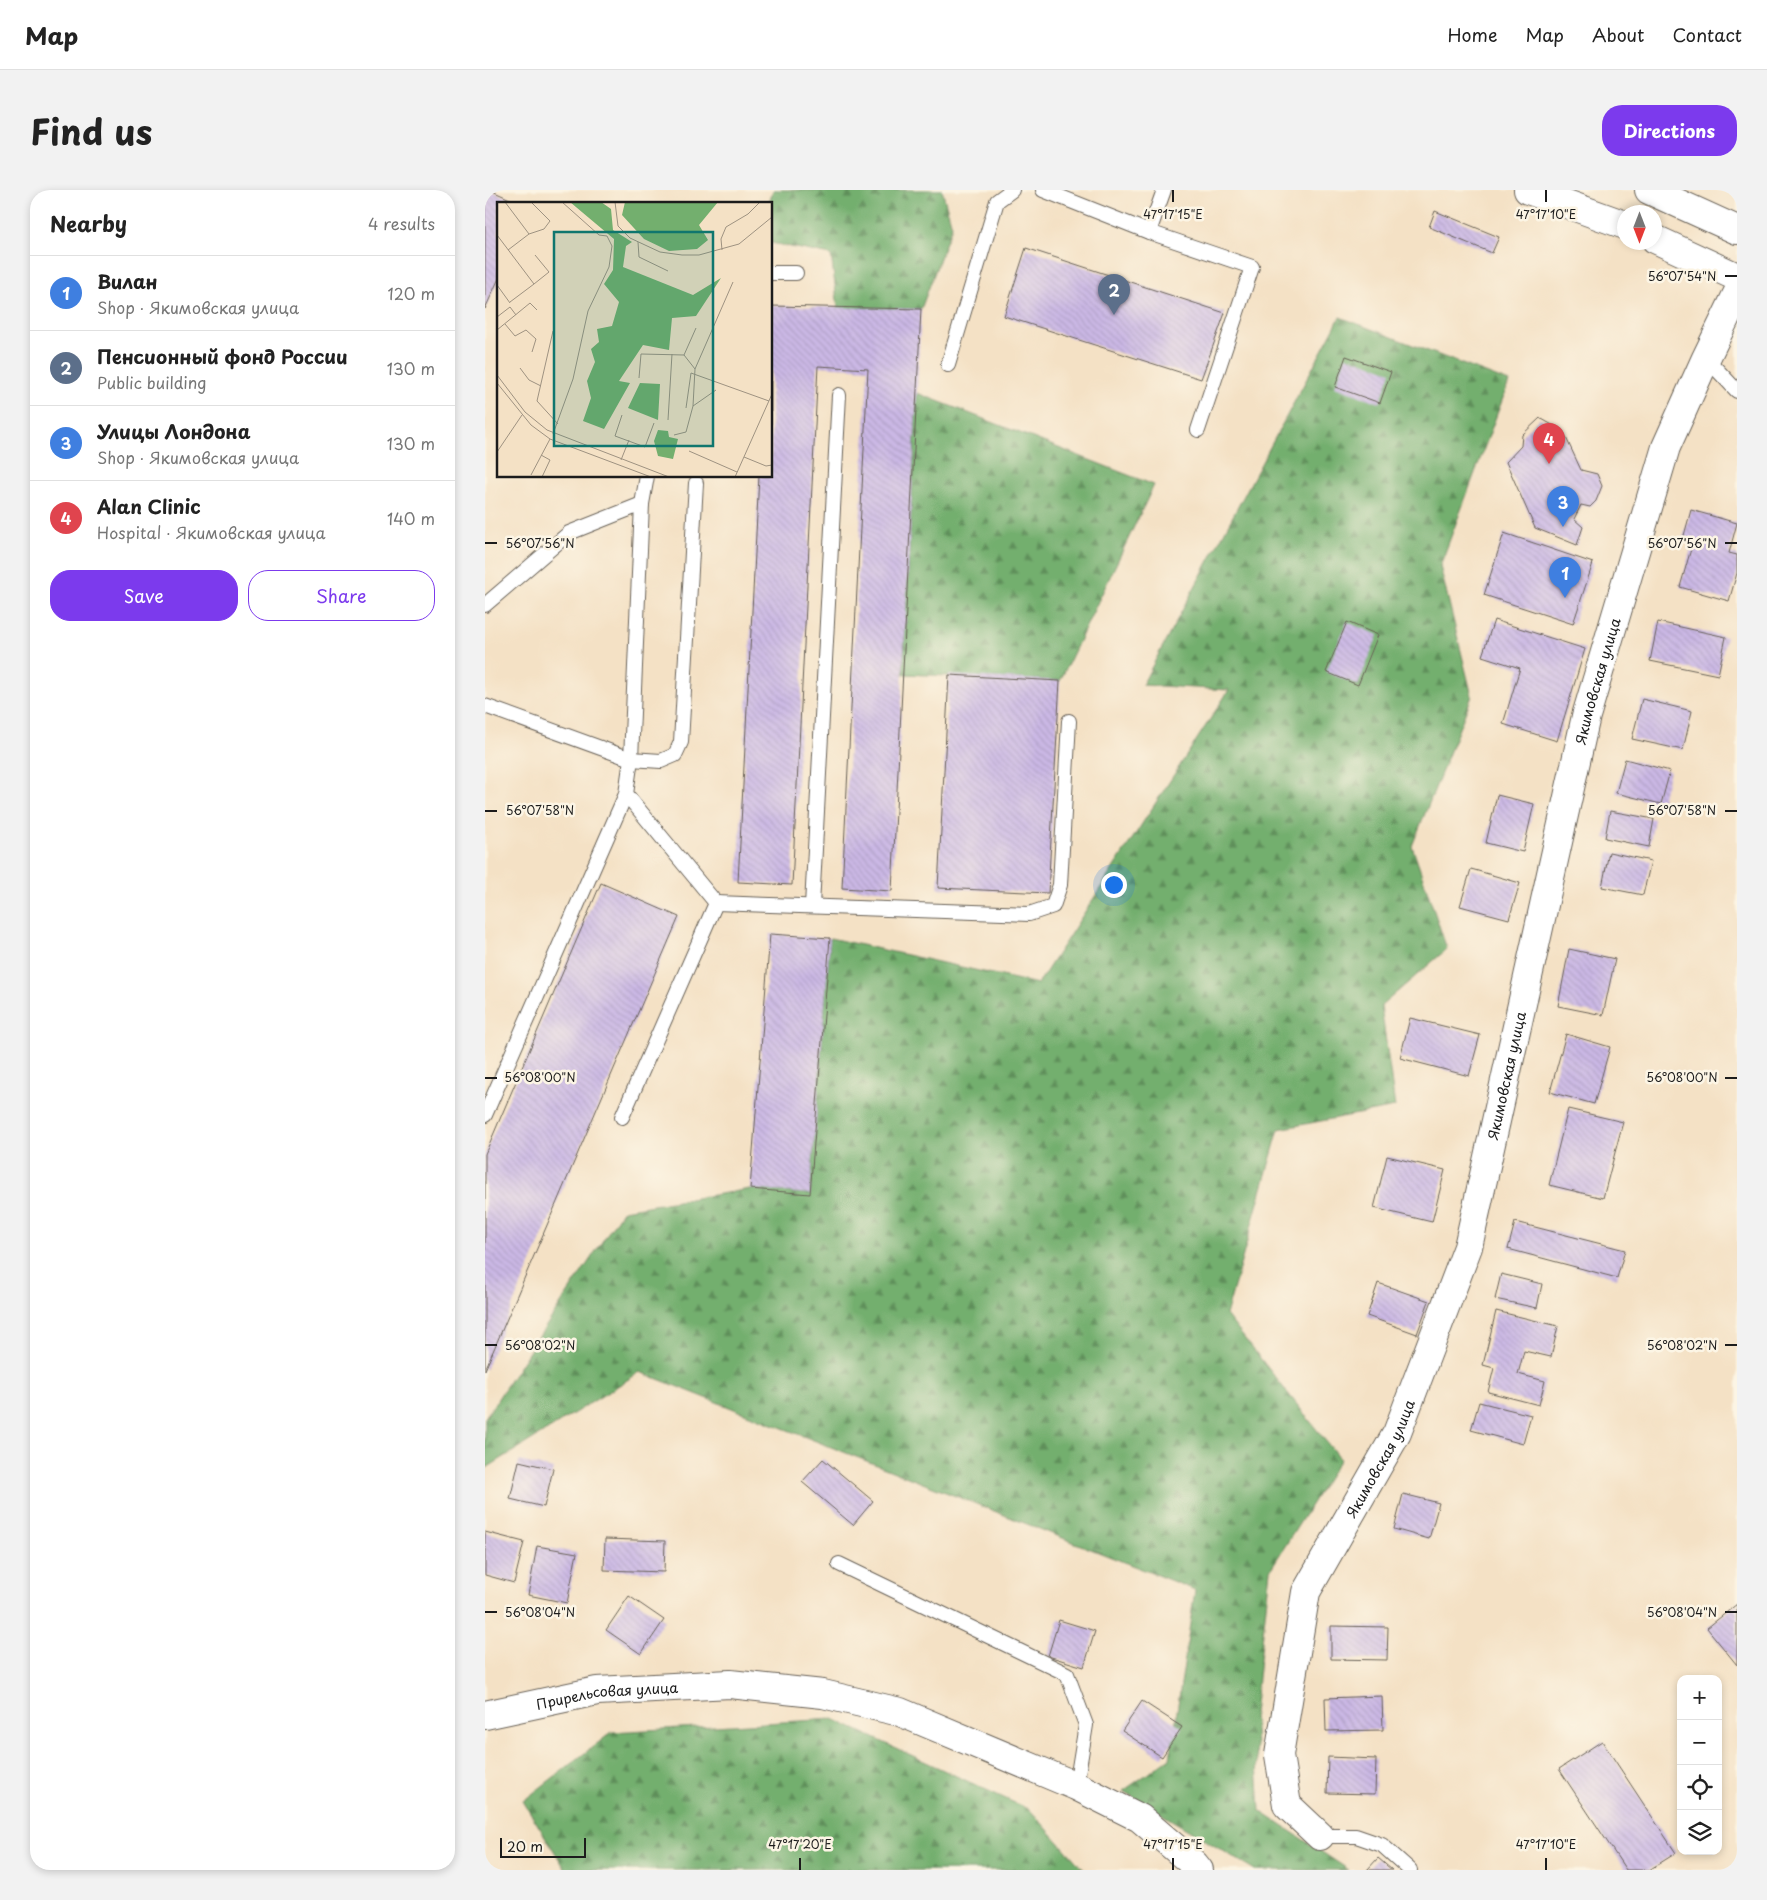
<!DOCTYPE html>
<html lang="en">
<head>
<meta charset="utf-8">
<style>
	:root { --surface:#fff; --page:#f2f2f2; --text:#222; --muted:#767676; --line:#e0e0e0; --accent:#7c3aed }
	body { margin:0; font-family:"Playpen Sans",sans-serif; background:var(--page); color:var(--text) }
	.controls { position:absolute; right:15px; bottom:15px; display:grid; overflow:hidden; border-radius:10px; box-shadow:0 2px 8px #0003 }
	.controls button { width:45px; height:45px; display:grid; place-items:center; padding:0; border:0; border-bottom:1px solid var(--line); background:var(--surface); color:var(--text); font:25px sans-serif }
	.compass { position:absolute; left:1132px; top:15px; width:45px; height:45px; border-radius:50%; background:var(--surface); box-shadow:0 2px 8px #0003; rotate:180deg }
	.scale { position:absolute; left:15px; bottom:12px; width:86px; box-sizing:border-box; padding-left:5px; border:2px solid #1c1c1c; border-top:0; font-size:14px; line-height:18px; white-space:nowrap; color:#1c1c1c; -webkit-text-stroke:4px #fcf5e5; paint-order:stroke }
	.you { position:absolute; left:628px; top:694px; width:18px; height:18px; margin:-12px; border:4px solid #fff; border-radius:50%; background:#1a73e8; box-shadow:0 0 0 8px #1a73e833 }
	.badge { display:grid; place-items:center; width:32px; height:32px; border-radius:50%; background:var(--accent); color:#fff; font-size:16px; font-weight:700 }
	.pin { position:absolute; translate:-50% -41px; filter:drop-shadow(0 1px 2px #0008) }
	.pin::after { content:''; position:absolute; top:26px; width:18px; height:15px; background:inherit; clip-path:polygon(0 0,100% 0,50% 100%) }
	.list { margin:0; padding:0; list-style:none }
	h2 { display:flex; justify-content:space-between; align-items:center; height:65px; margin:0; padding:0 20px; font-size:21px }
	h2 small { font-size:16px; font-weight:400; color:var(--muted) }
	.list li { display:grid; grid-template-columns:32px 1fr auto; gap:15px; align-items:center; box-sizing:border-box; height:75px; padding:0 20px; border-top:1px solid var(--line) }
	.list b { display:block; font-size:19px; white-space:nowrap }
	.list p { margin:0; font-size:16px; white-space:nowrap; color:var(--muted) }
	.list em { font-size:16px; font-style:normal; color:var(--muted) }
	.actions { display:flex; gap:10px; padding:15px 20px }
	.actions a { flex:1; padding:11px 0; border:1px solid var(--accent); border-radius:20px; text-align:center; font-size:18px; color:var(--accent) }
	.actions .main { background:var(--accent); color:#fff }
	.icon { flex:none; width:28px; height:28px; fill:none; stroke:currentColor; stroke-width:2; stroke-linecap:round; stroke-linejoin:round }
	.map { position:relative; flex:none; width:1252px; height:1680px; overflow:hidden; border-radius:20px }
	header { display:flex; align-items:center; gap:30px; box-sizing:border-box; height:70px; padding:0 25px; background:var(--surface); border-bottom:1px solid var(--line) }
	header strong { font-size:24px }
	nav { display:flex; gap:28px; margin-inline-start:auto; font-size:18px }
	.intro { display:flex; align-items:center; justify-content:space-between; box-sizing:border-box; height:120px; padding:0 30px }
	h1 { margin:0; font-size:35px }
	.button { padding:12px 22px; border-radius:20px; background:var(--accent); color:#fff; font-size:18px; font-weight:700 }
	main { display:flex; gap:30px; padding:0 30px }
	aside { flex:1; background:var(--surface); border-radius:20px; box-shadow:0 2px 8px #0003 }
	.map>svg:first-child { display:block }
</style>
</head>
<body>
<header>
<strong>Map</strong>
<nav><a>Home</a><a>Map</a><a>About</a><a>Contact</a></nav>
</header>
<div class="intro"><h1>Find us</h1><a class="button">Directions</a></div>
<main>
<aside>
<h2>Nearby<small>4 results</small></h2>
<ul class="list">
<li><span class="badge" style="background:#3f7fe0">1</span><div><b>Вилан</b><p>Shop · Якимовская улица</p></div><em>120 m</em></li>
<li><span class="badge" style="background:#5c6f8a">2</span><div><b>Пенсионный фонд России</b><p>Public building</p></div><em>130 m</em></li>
<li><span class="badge" style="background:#3f7fe0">3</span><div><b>Улицы Лондона</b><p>Shop · Якимовская улица</p></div><em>130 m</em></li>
<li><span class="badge" style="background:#e0444e">4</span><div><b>Alan Clinic</b><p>Hospital · Якимовская улица</p></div><em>140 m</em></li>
</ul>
<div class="actions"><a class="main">Save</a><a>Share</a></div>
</aside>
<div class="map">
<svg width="1252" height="1680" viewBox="0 0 1252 1680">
	<defs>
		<pattern id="forest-firs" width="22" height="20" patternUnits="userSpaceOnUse" patternTransform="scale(1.25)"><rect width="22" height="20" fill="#73af6e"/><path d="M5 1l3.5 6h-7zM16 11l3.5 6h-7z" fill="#5e8e5a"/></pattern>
		<pattern id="building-back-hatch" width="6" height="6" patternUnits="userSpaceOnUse" patternTransform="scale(1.25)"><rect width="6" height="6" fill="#cbb8e5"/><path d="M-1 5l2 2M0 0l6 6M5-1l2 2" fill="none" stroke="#ae9ec4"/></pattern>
	</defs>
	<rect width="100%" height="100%" fill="#fcf5e5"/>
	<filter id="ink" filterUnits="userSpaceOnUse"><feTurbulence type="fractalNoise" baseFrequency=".02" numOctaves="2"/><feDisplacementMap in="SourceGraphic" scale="10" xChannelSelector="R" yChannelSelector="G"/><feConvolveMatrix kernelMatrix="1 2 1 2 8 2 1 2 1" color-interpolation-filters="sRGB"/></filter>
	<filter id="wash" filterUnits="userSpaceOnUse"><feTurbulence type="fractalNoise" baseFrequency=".0096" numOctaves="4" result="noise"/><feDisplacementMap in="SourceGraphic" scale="20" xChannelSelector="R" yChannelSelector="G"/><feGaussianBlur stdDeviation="1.12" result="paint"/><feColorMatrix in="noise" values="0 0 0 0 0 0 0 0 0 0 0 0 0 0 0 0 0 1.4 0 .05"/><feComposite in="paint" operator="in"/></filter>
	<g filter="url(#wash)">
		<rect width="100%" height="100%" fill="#f4e1c5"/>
		<g fill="url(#forest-firs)" stroke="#486645">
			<polygon points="288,0 457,0 467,36 436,119 353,118 346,65 286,53 286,14 284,14"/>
			<polygon points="855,127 1024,192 955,376 987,506 927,656 962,759 896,816 910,917 794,939 741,1125 855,1269 785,1380 769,1524 775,1621 864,1680 770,1680 638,1601 685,1568 710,1400 155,1182 0,1279 0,1228 138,1020 265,999 325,1004 345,748 553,794 744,500 657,495"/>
			<polygon points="432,203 669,295 575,491 418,484"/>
			<polygon points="348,1529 545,1620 599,1680 81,1680 38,1611 127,1542"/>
		</g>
		<g id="blocks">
			<g fill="url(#building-back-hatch)">
				<polygon points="0,0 5,0 36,14 14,14 14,88 0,119"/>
				<polygon points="950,21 1014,47 1007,63 944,37"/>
				<polygon points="541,58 740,123 716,189 519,126"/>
				<polygon points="286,116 436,119 407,701 357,698 383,179 333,176 307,695 253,692 274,286 286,286"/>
				<polygon points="861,166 906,182 895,213 850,197"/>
				<polygon points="1055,228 1078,241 1096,280 1112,284 1117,296 1111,311 1105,317 1096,315 1089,329 1098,337 1092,355 1050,338 1021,272 1036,256 1037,245"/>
				<polygon points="1206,320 1252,333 1244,363 1252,365 1252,383 1244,411 1195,397 1208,352 1198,349"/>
				<polygon points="1019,343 1108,373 1088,434 999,405"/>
				<polygon points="1009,430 1100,459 1072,551 1018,534 1035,478 997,466"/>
				<polygon points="862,432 893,445 873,495 841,482"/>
				<polygon points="1173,432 1241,447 1233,485 1165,471"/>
				<polygon points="464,485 575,491 563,703 453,698"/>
				<polygon points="1157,509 1207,521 1198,560 1147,549"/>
				<polygon points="1140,569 1185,581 1176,614 1131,603"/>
				<polygon points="1012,605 1049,614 1038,662 1001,653"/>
				<polygon points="1125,621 1169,629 1164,657 1120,648"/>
				<polygon points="1124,662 1166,671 1158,705 1117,697"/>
				<polygon points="986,679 1035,693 1024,729 975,716"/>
				<polygon points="116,693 194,727 0,1180 0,964"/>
				<polygon points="285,744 345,748 325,1004 265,999"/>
				<polygon points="1084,759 1130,769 1118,825 1073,816"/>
				<polygon points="925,828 995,845 984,886 915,868"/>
				<polygon points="1081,844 1125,857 1109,914 1065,902"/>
				<polygon points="1083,919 1138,932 1118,1008 1064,995"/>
				<polygon points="902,966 960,980 947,1032 889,1018"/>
				<polygon points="1030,1032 1140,1060 1132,1088 1023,1059"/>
				<polygon points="1016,1084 1057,1094 1052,1118 1010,1109"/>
				<polygon points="893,1093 944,1111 932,1144 882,1126"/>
				<polygon points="1011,1121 1073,1136 1066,1167 1039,1161 1033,1184 1060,1191 1054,1215 1003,1202 1009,1178 998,1175"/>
				<polygon points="994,1212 1046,1225 1038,1254 986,1240"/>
				<polygon points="338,1269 388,1311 368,1335 317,1292"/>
				<polygon points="34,1271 68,1279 59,1317 25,1309"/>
				<polygon points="918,1304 954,1313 944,1349 909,1339"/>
				<polygon points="0,1342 39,1352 29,1393 0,1385"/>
				<polygon points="120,1349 180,1351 179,1382 119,1380"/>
				<polygon points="52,1356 92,1363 82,1413 43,1405"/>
				<polygon points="144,1406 179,1430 156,1464 121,1440"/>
				<polygon points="1252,1414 1252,1475 1222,1438"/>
				<polygon points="574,1430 610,1441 599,1477 563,1466"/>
				<polygon points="846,1436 903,1437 902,1470 846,1469"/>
				<polygon points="897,1506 898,1540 841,1541 840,1508"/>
				<polygon points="657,1511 697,1537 677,1567 637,1541"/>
				<polygon points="1117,1551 1191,1663 1164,1680 1141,1680 1074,1579"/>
				<polygon points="843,1567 891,1569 890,1604 842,1603"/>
				<polygon points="893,1668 907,1680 882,1680"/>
			</g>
		</g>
	</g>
	<g filter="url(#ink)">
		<use href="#blocks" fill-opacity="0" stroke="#686157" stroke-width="1"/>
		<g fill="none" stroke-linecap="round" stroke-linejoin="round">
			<g stroke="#686157" stroke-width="16">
				<g id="service">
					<polyline points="558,0 664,42 767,77 713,240"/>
					<polyline points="664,42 679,0"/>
					<polyline points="286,83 311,83"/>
					<polyline points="1221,168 1252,201"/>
					<polyline points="463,175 512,11 527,0"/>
					<polyline points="0,415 84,343 157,314"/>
					<polyline points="0,516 146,569 176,571 190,565 196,552 211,293"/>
					<polyline points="231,713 544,724 568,716 575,695 584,531"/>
					<polyline points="327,716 354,205"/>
					<polyline points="0,925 141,604 146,569 157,314 162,286"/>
					<polyline points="137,927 231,713 141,604"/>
					<polyline points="354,1374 582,1484 601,1535 591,1596"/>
					<polyline points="835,1646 871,1646 897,1655 925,1680"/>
				</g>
			</g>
			<g stroke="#686157" stroke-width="30">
				<g id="minor">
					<path id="s1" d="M0,1525L112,1501L245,1494L338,1504L415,1522L591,1596L655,1628L710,1675L714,1680"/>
					<path id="s2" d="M835,1646L802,1615L794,1565L821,1402L912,1243L983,1057L1101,526L1181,257L1221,168L1252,104"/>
				</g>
			</g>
			<g stroke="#686157" stroke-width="30">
				<g id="primary">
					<polyline points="1043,0 1140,35"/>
					<polyline points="1164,0 1252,40"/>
					<polyline points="1170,49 1252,87"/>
				</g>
			</g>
			<use href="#service" stroke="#fff" stroke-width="14"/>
			<use href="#minor" stroke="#fff" stroke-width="28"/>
			<use href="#primary" stroke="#fff" stroke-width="28"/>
		</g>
	</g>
	<path fill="none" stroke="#1c1c1c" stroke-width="2" d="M688,0V12M1061,0V12M1240,86H1252M0,353H12M1240,353H1252M0,621H12M1240,621H1252M0,888H12M1240,888H1252M0,1155H12M1240,1155H1252M0,1422H12M1240,1422H1252M315,1668V1680M688,1668V1680M1061,1668V1680"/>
	<g text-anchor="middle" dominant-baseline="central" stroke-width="5" stroke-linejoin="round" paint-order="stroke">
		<g font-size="14" fill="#1c1c1c" stroke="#fcf5e5">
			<text stroke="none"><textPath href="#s2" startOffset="1224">Якимовская улица</textPath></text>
			<text stroke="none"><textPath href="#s2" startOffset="819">Якимовская улица</textPath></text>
			<text stroke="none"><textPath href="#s2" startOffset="414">Якимовская улица</textPath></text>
			<text stroke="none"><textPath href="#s1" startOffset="124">Прирельсовая улица</textPath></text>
		</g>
	</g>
	<g transform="translate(12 12)">
		<rect width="275" height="275" fill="#f4e1c5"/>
		<path d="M73,0H104L114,7L116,28L135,40L129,44L126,65L196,93L224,76L199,114L175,116L172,148L146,143L122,179L133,181L107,227L86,219L94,196L90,179L98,160L94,147L102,140L100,127L115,124L122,100L107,82L116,68L117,37ZM128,0H221L202,23L211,38L200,47L172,49L147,37L125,13ZM143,181L163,182L161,218L131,206ZM161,228L171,229L172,235L181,237L176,257L161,254L157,239Z" fill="#73af6e"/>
		<path fill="none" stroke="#9e9281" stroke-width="1" d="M8,0L32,32L11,48M118,0L121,24L133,36L163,50L185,53H202L242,42L275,15M32,32L47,27L53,19L34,0M0,33L37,82L13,100M141,40L142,55L171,69M225,48L224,37L229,25L251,12L263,0M37,82L52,70L38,53M0,83L13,101M0,115L13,105L19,113M8,122L18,134L29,128L39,137L35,150M0,128L33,101L40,108M56,129L40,199L61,222M23,166L32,178L44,184M198,167L187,153L199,126M0,173L28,210L50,228L172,275M142,176L144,152L187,153M0,181L34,223L53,237L154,275M196,204L219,188M189,206L194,171L272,199M125,213L118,234L148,245L157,221M171,218L175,152M56,232L76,177L91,109L112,65L115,44L110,34L102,33L65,0M177,233L189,230L196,204L198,167L236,80M192,249L240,270M0,250L25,213M44,253L53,258L45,275M247,255L269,264L275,263M124,258L132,238M34,273L53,237M238,275L275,192"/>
		<path fill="#0f766e" fill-opacity="0.15" stroke="#0f766e" stroke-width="2.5" d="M57,30H216V244H57Z"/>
		<rect width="275" height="275" fill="none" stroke="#1c1c1c" stroke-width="2.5"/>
	</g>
	<g font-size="12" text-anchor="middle" fill="#1c1c1c" stroke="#fcf5e5" stroke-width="5" stroke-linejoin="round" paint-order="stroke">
		<text x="688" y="29">47°17'15"E</text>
		<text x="1061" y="29">47°17'10"E</text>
		<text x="1197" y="91">56°07'54"N</text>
		<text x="1197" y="358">56°07'56"N</text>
		<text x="55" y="358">56°07'56"N</text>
		<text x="1197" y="625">56°07'58"N</text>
		<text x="55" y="625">56°07'58"N</text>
		<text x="1197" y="892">56°08'00"N</text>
		<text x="55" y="892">56°08'00"N</text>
		<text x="1197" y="1160">56°08'02"N</text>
		<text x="55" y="1160">56°08'02"N</text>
		<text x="1197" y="1427">56°08'04"N</text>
		<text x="55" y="1427">56°08'04"N</text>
		<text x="315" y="1659">47°17'20"E</text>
		<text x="688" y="1659">47°17'15"E</text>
		<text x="1061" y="1659">47°17'10"E</text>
	</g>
</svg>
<div class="controls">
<button>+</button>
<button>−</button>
<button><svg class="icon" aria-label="locate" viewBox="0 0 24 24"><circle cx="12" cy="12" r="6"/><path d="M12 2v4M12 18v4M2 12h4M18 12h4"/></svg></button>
<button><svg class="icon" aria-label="layers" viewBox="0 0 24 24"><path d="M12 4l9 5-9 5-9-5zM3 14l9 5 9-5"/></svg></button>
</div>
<svg class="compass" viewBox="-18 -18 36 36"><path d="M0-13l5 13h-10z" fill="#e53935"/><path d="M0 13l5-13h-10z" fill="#767676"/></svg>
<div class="scale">20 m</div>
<div class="you"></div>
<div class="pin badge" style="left:1080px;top:408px;background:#3f7fe0">1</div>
<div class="pin badge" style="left:629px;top:125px;background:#5c6f8a">2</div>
<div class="pin badge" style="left:1078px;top:337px;background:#3f7fe0">3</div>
<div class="pin badge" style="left:1064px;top:274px;background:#e0444e">4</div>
</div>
</main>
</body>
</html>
